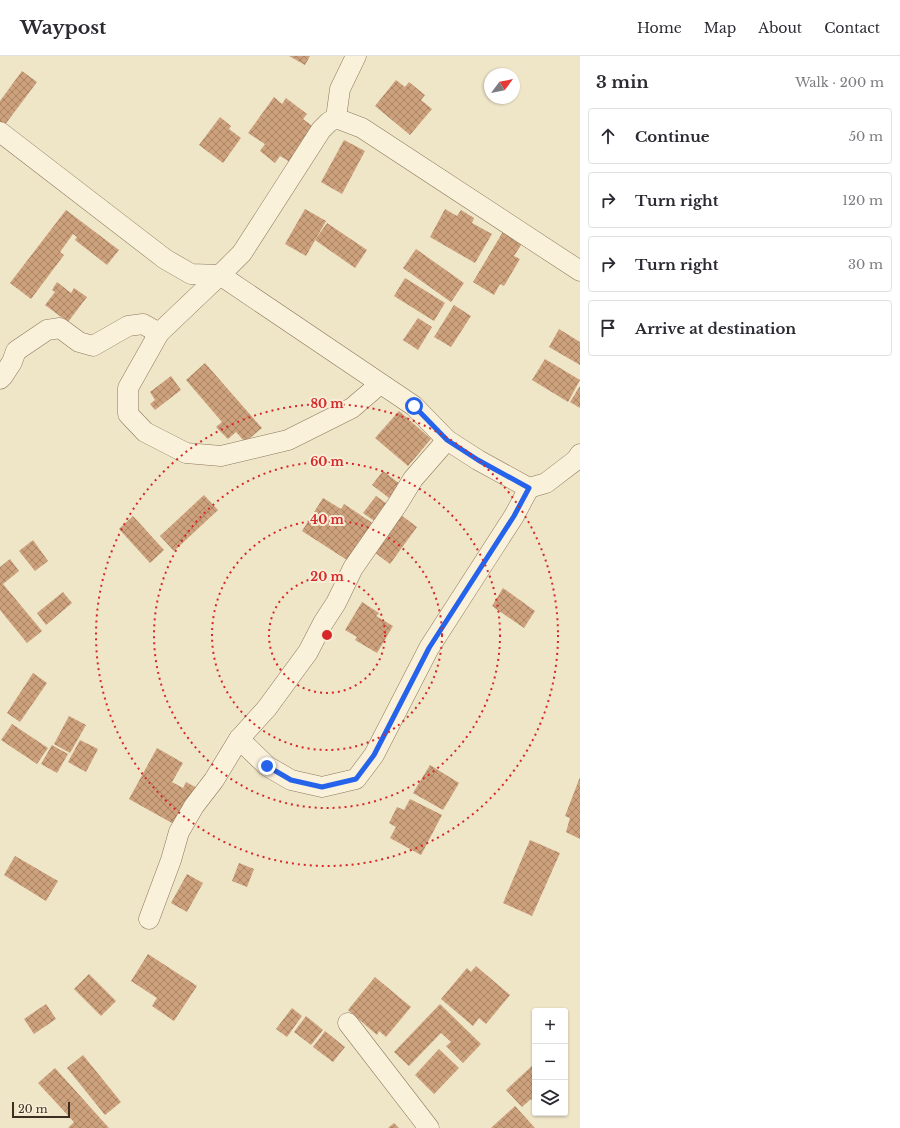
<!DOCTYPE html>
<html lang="en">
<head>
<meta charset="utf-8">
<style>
	:root { --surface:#fff; --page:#f7f7f7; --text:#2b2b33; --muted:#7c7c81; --line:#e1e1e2 }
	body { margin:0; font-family:"Libre Baskerville",serif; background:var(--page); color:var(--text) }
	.controls { position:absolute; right:12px; bottom:12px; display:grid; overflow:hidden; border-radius:4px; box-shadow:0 1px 3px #0004 }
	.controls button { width:36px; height:36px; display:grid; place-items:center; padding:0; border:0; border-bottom:1px solid var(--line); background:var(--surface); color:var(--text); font:20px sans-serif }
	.compass { position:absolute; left:484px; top:12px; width:36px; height:36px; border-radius:50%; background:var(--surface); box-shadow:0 1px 3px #0004; rotate:58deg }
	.scale { position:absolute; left:12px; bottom:10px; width:58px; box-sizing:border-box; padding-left:4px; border:2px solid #3c2e20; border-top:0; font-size:11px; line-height:14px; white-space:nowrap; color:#3c2e20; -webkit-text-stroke:3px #f7eed7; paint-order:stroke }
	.stop { position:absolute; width:12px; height:12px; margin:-9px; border:3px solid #2563eb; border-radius:50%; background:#fff }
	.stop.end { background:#2563eb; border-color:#fff; box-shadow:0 1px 4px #0008 }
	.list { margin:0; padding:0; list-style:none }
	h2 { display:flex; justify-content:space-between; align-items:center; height:52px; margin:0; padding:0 16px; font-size:17px }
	h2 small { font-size:13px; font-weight:400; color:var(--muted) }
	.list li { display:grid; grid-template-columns:26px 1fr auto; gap:12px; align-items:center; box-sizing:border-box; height:56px; margin:0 8px 8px; padding:0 8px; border:1px solid var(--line); border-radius:4px }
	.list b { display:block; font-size:15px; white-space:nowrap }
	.list em { font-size:13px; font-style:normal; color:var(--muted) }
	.icon { flex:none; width:22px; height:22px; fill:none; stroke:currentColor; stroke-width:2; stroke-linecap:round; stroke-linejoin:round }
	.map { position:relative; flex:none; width:580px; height:1072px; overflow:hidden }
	header { display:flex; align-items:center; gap:24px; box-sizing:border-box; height:56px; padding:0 20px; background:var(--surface); border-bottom:1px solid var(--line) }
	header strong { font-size:19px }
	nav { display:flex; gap:22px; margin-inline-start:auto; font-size:14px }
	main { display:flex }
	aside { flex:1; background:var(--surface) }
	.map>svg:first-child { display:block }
</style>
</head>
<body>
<header>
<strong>Waypost</strong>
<nav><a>Home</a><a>Map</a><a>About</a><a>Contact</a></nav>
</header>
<main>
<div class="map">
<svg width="580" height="1072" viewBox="0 0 580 1072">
	<defs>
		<pattern id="building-cross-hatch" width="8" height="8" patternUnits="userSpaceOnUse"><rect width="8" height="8" fill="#cea17d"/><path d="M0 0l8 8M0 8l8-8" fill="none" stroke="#a88466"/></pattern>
	</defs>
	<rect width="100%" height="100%" fill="#efe5c7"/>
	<g fill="url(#building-cross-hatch)">
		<polygon points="289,0 310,0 305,9"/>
		<polygon points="22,15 37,26 4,70 0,68 0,45"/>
		<polygon points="396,24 405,31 409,26 425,39 421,44 432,53 410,79 375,50"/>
		<polygon points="274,41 282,48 286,42 307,58 303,63 315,72 290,106 280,100 275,107 260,95 265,88 248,77"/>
		<polygon points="220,61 231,70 229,73 241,82 223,107 199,89"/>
		<polygon points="344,84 365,95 342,138 321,126"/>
		<polygon points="305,153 326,165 306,200 285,188"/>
		<polygon points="445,153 457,160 461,154 474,162 472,167 492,178 475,207 430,181"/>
		<polygon points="66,154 119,194 107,209 75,184 77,181 73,178 60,196 64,199 31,243 10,227"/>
		<polygon points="327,167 367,194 355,212 315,184"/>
		<polygon points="504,174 523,186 514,200 520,203 504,230 500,228 494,239 473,226"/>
		<polygon points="416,193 464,227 451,246 403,212"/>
		<polygon points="405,222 445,247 434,265 394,240"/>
		<polygon points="57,226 71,237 74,232 87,241 68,266 45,249 55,236 52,234"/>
		<polygon points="454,249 471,260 451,291 434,281"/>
		<polygon points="418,262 432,271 418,294 403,284"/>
		<polygon points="559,273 580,286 580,309 549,291"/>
		<polygon points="545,303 580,324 568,346 532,324"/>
		<polygon points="205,307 262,372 245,386 236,376 228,383 216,371 222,366 186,324"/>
		<polygon points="171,320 181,334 155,354 150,348 155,344 150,336"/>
		<polygon points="580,330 580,352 570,346"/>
		<polygon points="399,355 431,383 408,410 375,382"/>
		<polygon points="383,415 404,431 393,445 372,429"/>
		<polygon points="204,439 218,454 174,495 160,480"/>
		<polygon points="376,440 393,452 380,469 363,457"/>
		<polygon points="323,442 341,453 344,448 374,468 350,506 302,475"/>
		<polygon points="401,459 417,471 390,508 374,496"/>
		<polygon points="133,460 164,494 150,507 119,473"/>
		<polygon points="33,484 48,505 35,515 19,495"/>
		<polygon points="10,503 19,515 3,528 42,575 27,587 0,554 0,511"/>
		<polygon points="503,532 535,555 524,572 492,550"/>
		<polygon points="63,536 72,547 46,569 37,557"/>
		<polygon points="362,546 379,557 376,560 393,570 377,597 355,584 357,581 345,574"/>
		<polygon points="33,617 47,627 20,666 7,657"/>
		<polygon points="69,660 86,669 70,697 54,688"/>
		<polygon points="12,668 48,692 37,708 1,684"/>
		<polygon points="80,684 98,693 86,716 68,706"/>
		<polygon points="52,689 68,698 57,717 41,708"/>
		<polygon points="157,692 183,707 172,726 183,732 186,726 199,733 179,771 129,743"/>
		<polygon points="430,709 459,727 443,754 413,737"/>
		<polygon points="580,721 580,783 566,776 570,762 565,760"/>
		<polygon points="410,743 442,759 421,799 390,782 396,771 389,767 397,751 404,754"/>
		<polygon points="530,784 560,797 532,860 503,847"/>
		<polygon points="15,800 58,825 46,845 4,819"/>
		<polygon points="239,807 254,813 247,831 232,825"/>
		<polygon points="187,818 203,827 187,856 171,847"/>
		<polygon points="148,898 197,930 174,965 152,950 157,942 131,925"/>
		<polygon points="476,910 510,939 486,968 479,962 473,970 441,943 467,912 471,916"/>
		<polygon points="89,918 116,945 101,960 74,933"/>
		<polygon points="375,921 411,951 386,981 379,975 377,979 348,954"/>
		<polygon points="46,948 56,963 34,978 24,963"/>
		<polygon points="440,948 481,988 463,1007 446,990 451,986 441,977 409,1010 394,996"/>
		<polygon points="292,952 302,960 287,981 276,973"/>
		<polygon points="306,960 323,974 311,989 294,976"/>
		<polygon points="325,975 345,991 333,1006 313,991"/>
		<polygon points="439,993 459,1012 434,1038 415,1019"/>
		<polygon points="83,999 121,1046 105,1059 67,1012"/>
		<polygon points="535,1007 535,1048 531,1043 522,1051 506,1034"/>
		<polygon points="55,1012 109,1072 68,1072 74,1066 38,1027"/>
		<polygon points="515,1050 535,1072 491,1072"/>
		<polygon points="394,1067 399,1072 388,1072"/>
	</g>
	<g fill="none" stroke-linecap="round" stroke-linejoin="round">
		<g stroke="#8c775c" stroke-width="21">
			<g id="minor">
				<polyline points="336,62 340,33 356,0"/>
				<polyline points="0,76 165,203 191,218 220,219 242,197 321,74 329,66 336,62 362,72 580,215"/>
				<polyline points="0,323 3,320 12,306 16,295 47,274 60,272 79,286 93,290 128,270 143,268 159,277"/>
				<polyline points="380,328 352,352 288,384 221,400 186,397 145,376 128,358 128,332 159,277 220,219 414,350 447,384"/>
				<polyline points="239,683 267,710 291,724 322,731 356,723 374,699 429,592 514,460 529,432"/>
				<polyline points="149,863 171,804 179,776 194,750 214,724 239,683 267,652 308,596 323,567 336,547 353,512 397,449 413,423 447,384 478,404 529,432 546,427 576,404 580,398"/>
				<polyline points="348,967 429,1072"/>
			</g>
		</g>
		<use href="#minor" stroke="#faf1db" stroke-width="20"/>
	</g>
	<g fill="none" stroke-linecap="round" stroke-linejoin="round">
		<polyline stroke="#2563eb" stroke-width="5" points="267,710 291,724 322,731 356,723 374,699 429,592 514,460 529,432 478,404 447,384 414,350"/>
	</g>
	<g fill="none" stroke="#d62828" stroke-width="2" stroke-dasharray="2 4">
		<circle cx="327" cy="579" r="58"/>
		<circle cx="327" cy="579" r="115"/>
		<circle cx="327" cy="579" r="173"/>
		<circle cx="327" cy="579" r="231"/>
	</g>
	<circle cx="327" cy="579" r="6" fill="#d62828" stroke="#f7eed7" stroke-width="2"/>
	<g font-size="12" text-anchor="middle" font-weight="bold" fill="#d62828" stroke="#f7eed7" stroke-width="4" stroke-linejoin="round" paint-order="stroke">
		<text x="327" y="352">80 m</text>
		<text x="327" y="410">60 m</text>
		<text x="327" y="468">40 m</text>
		<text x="327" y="525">20 m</text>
	</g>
</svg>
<div class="controls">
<button>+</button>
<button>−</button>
<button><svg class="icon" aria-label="layers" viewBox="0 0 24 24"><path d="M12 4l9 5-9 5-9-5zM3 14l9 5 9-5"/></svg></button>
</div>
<svg class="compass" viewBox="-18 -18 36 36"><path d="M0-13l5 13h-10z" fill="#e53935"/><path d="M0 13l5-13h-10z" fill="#7c7c81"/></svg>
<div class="scale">20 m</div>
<div class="stop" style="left:414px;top:350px"></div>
<div class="stop end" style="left:267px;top:710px"></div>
</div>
<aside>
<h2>3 min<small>Walk · 200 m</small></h2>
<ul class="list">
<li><svg class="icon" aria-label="ahead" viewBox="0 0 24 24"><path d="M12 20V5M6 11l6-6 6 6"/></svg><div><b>Continue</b></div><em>50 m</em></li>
<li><svg class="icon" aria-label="right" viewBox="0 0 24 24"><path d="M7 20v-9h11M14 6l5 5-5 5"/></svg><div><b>Turn right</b></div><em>120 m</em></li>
<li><svg class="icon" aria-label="right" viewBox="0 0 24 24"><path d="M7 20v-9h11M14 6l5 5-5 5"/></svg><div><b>Turn right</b></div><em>30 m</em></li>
<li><svg class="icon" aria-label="arrive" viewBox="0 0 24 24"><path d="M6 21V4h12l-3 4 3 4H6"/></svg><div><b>Arrive at destination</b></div></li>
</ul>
</aside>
</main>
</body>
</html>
